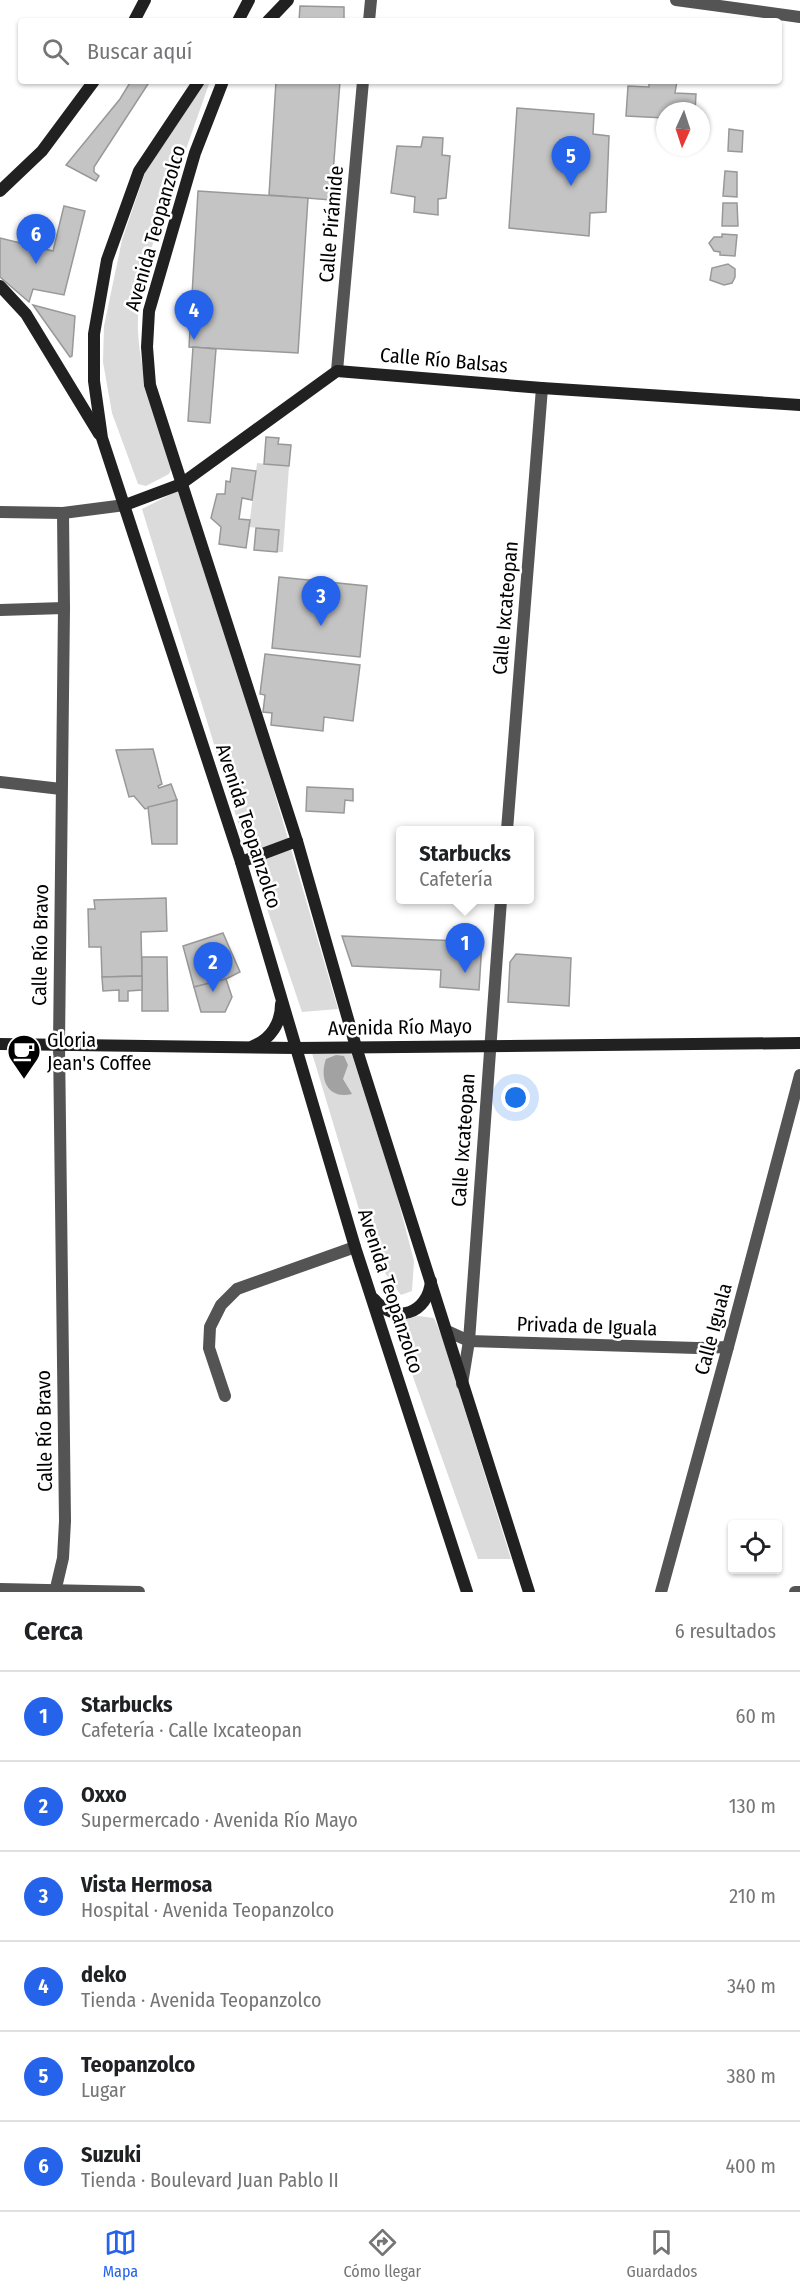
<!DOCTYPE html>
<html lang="es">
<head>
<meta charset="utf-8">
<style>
	:root { --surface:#fff; --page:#f2f2f2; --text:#202124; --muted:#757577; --line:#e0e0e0; --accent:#2563eb }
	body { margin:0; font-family:"Fira Sans Condensed",sans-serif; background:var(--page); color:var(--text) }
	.controls { position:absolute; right:18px; bottom:18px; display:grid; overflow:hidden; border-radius:6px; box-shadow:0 2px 4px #0004 }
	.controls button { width:54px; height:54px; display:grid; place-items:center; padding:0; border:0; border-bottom:2px solid var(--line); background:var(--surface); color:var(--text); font:30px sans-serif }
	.compass { position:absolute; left:656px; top:102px; width:54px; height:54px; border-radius:50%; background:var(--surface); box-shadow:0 2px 4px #0004; rotate:183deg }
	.you { position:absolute; left:516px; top:1098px; width:21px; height:21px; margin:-15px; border:4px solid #fff; border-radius:50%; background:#1a73e8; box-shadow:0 0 0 9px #1a73e833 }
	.badge { display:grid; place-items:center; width:39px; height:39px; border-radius:50%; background:var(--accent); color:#fff; font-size:20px; font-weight:700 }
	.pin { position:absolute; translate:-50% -50px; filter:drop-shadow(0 2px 3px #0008) }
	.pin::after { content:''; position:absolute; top:32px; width:21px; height:18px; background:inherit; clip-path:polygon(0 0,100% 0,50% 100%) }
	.popup { position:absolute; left:396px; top:826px; width:138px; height:78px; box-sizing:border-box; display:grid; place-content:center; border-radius:6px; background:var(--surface); filter:drop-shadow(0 2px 4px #0005); font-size:20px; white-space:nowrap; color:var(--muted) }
	.popup b { font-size:22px; color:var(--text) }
	.popup::after { content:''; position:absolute; left:50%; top:100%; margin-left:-12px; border:12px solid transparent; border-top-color:var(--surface) }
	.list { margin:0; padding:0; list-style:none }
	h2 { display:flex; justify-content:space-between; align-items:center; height:78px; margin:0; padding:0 24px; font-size:26px }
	h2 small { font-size:20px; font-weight:400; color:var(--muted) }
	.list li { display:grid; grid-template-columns:39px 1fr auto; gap:18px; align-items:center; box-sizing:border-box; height:90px; padding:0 24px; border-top:2px solid var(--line) }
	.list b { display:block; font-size:22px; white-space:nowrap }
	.list p { margin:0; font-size:20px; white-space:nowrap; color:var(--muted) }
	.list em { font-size:20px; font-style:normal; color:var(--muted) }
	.icon { flex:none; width:33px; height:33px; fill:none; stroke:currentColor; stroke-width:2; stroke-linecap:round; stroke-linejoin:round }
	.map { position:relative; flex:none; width:800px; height:1592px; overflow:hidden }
	.search { position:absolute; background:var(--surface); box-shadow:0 2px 4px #0004; left:18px; right:18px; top:18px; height:66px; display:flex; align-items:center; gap:15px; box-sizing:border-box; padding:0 21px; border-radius:6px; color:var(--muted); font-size:22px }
	.sheet { height:618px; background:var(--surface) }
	nav { display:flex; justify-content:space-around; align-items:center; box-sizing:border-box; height:84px; border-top:2px solid var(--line); background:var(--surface); font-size:16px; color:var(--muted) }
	nav a { display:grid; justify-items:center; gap:3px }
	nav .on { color:var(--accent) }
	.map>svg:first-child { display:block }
</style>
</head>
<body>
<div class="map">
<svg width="800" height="1592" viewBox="0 0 800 1592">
	<rect width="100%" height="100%" fill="#fff"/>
	<g fill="#dbdbdb">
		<path d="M205,81H210L145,266C142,287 137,309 138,331C140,377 159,423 172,467L169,474L146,486L138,484L112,413L103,362L104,326L122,240L146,170Z"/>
		<polygon points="257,463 289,466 283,552 277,552 279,530 249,527"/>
		<polygon points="179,490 261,747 338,1009 302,1012 240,829 142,509"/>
		<polygon points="351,1052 396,1192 414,1261 412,1291 401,1295 373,1256 312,1053"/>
		<polygon points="418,1316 434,1318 442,1337 511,1559 478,1559 402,1346 398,1322"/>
	</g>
	<path fill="#a2a2a2" d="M336,1055L344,1056L348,1065L343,1079L352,1094C327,1100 319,1078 326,1059Z"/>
	<g fill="#c4c4c4" stroke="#989898" stroke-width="1.5">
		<polygon points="300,6 344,7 344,21 299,21"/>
		<polygon points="131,81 150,81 94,167 94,172 99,176 96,181 66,165 120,99"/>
		<polygon points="276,81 340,81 331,200 269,195"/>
		<polygon points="649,81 677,81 675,93 696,94 695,111 665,111 665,118 626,116 628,86 649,87"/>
		<polygon points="517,108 594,114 593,134 609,136 606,212 590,213 589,236 509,228"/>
		<polygon points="729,129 743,131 742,152 728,151"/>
		<polygon points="423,137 443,138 442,155 450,156 446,198 438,199 438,215 414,212 415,197 391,193 397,146 421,147"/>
		<polygon points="725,171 737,172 737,197 723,196"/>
		<polygon points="198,191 308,198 298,353 189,347"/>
		<polygon points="723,203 737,203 738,226 722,226"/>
		<polygon points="64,206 85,211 64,295 33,289 29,302 0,277 0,238 53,251"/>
		<polygon points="722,234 737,235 735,256 720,255 720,252 714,251 709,243 714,237 722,237"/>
		<polygon points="728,264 735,269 735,277 732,283 724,285 710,280 712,268"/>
		<polygon points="33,305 75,316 72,356 70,357"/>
		<polygon points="193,347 216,349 210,423 188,421"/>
		<polygon points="266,437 279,438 278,444 291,445 289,466 264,464"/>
		<polygon points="232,468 256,471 252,500 242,498 239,519 250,520 246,548 219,544 221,527 211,518 217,494 225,494 226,481 230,482"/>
		<polygon points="256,528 279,530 277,552 254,550"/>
		<polygon points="279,577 367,586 360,657 272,648"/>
		<polygon points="265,654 360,665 353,721 324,717 323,731 271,725 272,713 263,712 265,695 260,694"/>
		<polygon points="153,749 162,784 158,786 159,788 171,784 177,800 145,809 134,796 129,797 116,750"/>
		<polygon points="307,787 353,789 353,801 345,800 344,813 306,811"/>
		<polygon points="177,800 177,844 152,844 148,807"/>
		<polygon points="166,898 167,931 141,932 142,976 102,977 101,947 89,947 88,909 95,909 94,900"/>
		<polygon points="223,933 240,972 226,979 194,987 183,946"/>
		<polygon points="342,936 482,942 479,990 440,987 441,970 352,966"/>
		<polygon points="516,954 571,958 569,1006 508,1002 510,962"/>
		<polygon points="142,957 167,957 168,1011 142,1011"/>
		<polygon points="142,976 142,990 128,991 128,1001 119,1001 119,990 103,991 102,977"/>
		<polygon points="226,979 232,997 225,1012 201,1012 194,987"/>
	</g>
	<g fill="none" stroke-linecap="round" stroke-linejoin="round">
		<g stroke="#545454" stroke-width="12">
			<polyline points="676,0 800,17"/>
			<polyline points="369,21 371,0"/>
			<polyline points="337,371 363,81"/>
			<polyline points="0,512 63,513 125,505"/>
			<polyline points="0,610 64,608"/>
			<polyline points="0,782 61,789"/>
			<polyline points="507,830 542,388"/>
			<polyline points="447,1331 469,1341 697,1348 728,1347"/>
			<polyline points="462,1384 469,1341 501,900"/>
			<polyline points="225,1396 209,1348 210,1327 221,1305 237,1289 355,1247"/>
			<polyline points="0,1589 139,1592"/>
			<polyline points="55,1592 63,1558 65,1521 59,1044 64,608 63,513"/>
			<polyline points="661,1592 728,1347 800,1075"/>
			<polyline points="795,1592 800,1592"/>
		</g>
		<g stroke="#212121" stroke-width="12">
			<polyline points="134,21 145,0"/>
			<polyline points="238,21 249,0"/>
			<polyline points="268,21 288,0"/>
			<polyline points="199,81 139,171 107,260 94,334 94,381 102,438 241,862 355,1247 467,1592"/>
			<polyline points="223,81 195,153 149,311 147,347 150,385 297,841 356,1047 529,1592"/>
			<polyline points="0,191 42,151 94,81"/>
			<polyline points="0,286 26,314 99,434"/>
			<polyline points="125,505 181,484 337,371 542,388 800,405"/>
			<polyline points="241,862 297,841"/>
			<polyline points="0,1044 296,1048 800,1043"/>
			<path d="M253,1046C271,1039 281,1023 281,1004"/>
			<path d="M374,1299C395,1325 428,1314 431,1281"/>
		</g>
	</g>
	<defs>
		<g id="cafe-pin" transform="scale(1.725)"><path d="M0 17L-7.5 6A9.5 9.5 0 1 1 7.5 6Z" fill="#000" stroke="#fff"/><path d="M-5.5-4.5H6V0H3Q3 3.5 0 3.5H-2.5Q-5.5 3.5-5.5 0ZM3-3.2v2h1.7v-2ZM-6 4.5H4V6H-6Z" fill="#fff"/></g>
	</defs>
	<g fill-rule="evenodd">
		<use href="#cafe-pin" x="24" y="1051"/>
	</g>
	<g text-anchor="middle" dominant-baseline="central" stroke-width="5" stroke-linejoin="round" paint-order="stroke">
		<g font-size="20" fill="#000" stroke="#fff">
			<text transform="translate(331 224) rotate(-85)">Calle Pirámide</text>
			<text transform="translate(155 228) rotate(-74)">Avenida Teopanzolco</text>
			<text transform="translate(444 360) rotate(5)">Calle Río Balsas</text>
			<text transform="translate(505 608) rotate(-85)">Calle Ixcateopan</text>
			<text transform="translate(249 826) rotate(72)">Avenida Teopanzolco</text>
			<text transform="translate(40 945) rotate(-89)">Calle Río Bravo</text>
			<text transform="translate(400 1027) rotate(-1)">Avenida Río Mayo</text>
			<text transform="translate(463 1140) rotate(-86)">Calle Ixcateopan</text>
			<text transform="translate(391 1291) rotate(72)">Avenida Teopanzolco</text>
			<text transform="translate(587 1326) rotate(2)">Privada de Iguala</text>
			<text transform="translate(713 1329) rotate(-75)">Calle Iguala</text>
			<text transform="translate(44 1431) rotate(-91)">Calle Río Bravo</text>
		</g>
		<g font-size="20" fill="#000" stroke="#fff" text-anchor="start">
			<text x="47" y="1040">Gloria<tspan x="47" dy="23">Jean's Coffee</tspan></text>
		</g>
	</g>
</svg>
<div class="controls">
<button><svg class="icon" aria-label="locate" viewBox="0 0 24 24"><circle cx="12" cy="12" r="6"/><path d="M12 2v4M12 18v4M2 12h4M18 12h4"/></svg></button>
</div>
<svg class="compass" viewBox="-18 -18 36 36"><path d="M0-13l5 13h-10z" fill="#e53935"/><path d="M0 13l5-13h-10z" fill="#757577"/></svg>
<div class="you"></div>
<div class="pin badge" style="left:465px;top:973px">1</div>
<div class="popup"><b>Starbucks</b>Cafetería</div>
<div class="pin badge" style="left:213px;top:992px">2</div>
<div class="pin badge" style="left:321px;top:626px">3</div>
<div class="pin badge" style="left:194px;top:340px">4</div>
<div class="pin badge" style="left:571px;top:186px">5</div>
<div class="pin badge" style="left:36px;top:264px">6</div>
<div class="search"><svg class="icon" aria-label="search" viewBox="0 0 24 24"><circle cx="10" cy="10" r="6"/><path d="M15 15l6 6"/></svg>Buscar aquí</div>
</div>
<section class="sheet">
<h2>Cerca<small>6 resultados</small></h2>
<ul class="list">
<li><span class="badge">1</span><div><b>Starbucks</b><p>Cafetería · Calle Ixcateopan</p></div><em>60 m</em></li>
<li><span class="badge">2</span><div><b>Oxxo</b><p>Supermercado · Avenida Río Mayo</p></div><em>130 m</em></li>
<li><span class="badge">3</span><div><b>Vista Hermosa</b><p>Hospital · Avenida Teopanzolco</p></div><em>210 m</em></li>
<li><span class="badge">4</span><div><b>deko</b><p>Tienda · Avenida Teopanzolco</p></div><em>340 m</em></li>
<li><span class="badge">5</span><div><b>Teopanzolco</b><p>Lugar</p></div><em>380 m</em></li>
<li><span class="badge">6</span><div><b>Suzuki</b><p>Tienda · Boulevard Juan Pablo II</p></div><em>400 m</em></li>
</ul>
</section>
<nav>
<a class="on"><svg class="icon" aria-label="map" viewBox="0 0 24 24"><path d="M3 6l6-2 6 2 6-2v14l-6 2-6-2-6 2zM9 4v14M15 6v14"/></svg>Mapa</a>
<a><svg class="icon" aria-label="directions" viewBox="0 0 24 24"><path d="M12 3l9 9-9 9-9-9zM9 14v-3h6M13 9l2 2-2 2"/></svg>Cómo llegar</a>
<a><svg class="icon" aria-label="saved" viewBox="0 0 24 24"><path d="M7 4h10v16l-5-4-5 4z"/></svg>Guardados</a>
</nav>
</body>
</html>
